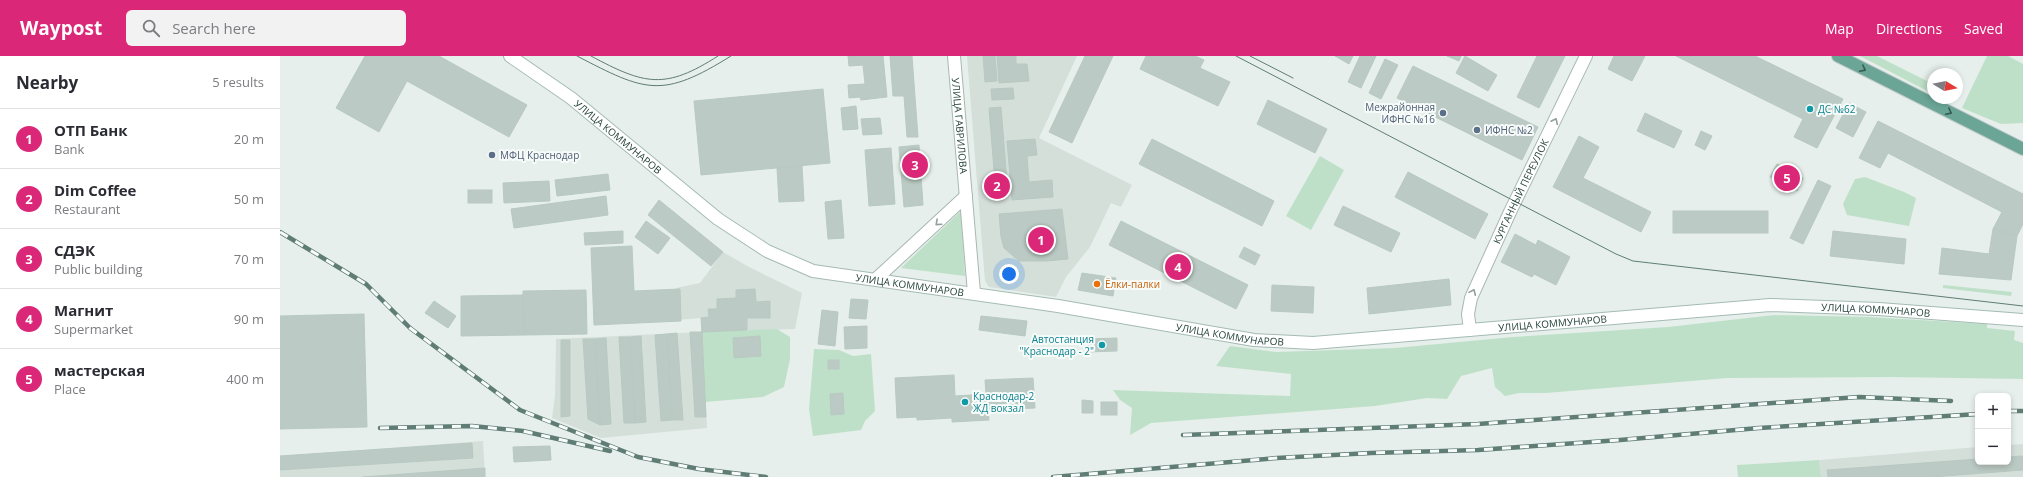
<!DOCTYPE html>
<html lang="en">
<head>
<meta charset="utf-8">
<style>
	:root { --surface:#fff; --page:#f2f2f3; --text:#2b2b33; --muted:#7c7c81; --line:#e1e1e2; --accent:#db2777 }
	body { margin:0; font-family:"Open Sans",sans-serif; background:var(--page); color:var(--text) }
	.controls { position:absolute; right:12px; bottom:12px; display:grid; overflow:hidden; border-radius:6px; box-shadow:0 2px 6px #0003 }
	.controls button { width:36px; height:36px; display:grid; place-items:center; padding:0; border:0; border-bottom:1px solid var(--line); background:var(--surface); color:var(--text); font:20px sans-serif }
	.compass { position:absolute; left:1647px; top:12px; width:36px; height:36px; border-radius:50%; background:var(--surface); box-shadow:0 2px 6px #0003; rotate:100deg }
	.you { position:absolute; left:729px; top:218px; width:14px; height:14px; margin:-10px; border:3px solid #fff; border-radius:50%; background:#1a73e8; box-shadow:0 0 0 6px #1a73e833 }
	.badge { display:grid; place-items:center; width:26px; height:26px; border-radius:50%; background:var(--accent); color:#fff; font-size:13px; font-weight:700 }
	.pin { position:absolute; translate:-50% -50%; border:2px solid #fff; box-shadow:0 1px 4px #0006 }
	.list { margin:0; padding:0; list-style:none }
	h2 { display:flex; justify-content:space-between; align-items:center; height:52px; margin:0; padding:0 16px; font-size:17px }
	h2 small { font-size:13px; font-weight:400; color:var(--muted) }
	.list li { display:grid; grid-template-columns:26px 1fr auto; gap:12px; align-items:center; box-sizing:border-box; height:60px; padding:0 16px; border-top:1px solid var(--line) }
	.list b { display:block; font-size:15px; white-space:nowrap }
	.list p { margin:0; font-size:13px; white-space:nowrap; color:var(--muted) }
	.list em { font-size:13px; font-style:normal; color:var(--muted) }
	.icon { flex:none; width:22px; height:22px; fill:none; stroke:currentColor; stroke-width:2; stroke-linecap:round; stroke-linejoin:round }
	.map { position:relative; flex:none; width:1743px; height:421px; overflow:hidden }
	header { display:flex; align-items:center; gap:24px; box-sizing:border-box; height:56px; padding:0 20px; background:var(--accent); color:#fff }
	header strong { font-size:19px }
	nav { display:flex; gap:22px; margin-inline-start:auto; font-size:14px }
	.search { width:280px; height:36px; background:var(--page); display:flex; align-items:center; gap:10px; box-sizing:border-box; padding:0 14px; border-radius:6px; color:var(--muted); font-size:15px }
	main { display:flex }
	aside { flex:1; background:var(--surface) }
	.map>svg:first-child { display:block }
</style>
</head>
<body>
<header>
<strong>Waypost</strong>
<div class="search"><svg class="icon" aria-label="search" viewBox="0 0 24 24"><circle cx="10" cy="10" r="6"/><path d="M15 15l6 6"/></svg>Search here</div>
<nav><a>Map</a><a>Directions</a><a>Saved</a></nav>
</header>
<main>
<aside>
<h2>Nearby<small>5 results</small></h2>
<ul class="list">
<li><span class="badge">1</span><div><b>ОТП Банк</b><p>Bank</p></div><em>20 m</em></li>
<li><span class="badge">2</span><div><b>Dim Coffee</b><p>Restaurant</p></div><em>50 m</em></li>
<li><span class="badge">3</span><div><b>СДЭК</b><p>Public building</p></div><em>70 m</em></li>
<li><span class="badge">4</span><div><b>Магнит</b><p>Supermarket</p></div><em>90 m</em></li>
<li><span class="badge">5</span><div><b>мастерская</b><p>Place</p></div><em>400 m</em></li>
</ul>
</aside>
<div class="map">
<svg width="1743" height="421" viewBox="0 0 1743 421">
	<rect width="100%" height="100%" fill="#e6efeb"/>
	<g fill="#d4dfda">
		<polygon points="687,0 797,0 759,82 852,129 841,151 831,147 810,191 786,221 776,241 709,231 705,225"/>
		<polygon points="443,196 469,211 522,237 515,273 422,276 427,372 321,382 272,362 275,340 276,283 421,276 421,262 397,264 396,232 420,227"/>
		<polygon points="203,385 205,421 0,421 0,400"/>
		<polygon points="1743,388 1743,421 1541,421 1539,404 1698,391 1698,406 1728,406 1728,389"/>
	</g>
	<g fill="#bfe0c8">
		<polygon points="1580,0 1597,0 1653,28 1653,38"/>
		<polygon points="1707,0 1728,0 1743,8 1743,67 1721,68 1682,52"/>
		<polygon points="1040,100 1064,114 1031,174 1006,160"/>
		<polygon points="1585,121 1624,136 1636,142 1629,170 1567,159 1563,148 1575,123"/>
		<polygon points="681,155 685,220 621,212"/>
		<polygon points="1663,229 1732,236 1731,240 1663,232"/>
		<polygon points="1494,259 1589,261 1707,268 1707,272 1735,275 1734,284 1743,287 1743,323 1611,321 1447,322 1266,337 1239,337 1225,340 1215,331 1212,312 1181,320 1167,343 1147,342 1095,350 871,367 850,379 852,352 840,344 833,334 1010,340 1011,318 936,310 950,290 996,296 1115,292 1233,281 1388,271"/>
		<polygon points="497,273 510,281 510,303 504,331 483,341 425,346 422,276"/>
		<polygon points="534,293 559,294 573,300 591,298 595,355 585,365 581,374 533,380 529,353"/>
		<polygon points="1539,404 1541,421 1458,421 1457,409"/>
	</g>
	<g fill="#bbcac4" stroke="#b8c9c2">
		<polygon points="85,0 159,0 247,49 229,81 127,25 99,76 56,52"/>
		<polygon points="568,0 603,0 607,41 581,44 580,41 569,42 568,29 585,28 583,9 569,10"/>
		<polygon points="610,0 632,0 638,81 627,81 624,40 613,40"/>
		<polygon points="703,0 715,0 717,25 705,26"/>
		<polygon points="717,0 736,0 736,8 747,8 749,25 719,27"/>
		<polygon points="805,0 833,0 792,87 769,76"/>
		<polygon points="866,0 915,0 924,4 920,12 950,26 938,50 860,13"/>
		<polygon points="1055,0 1073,0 1069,8"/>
		<polygon points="1080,0 1096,0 1081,32 1068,26"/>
		<polygon points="1167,0 1181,0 1179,5"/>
		<polygon points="1185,0 1217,19 1208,35 1176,17"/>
		<polygon points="1257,0 1285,0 1259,52 1237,41"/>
		<polygon points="1334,0 1365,0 1352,25 1328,13"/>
		<polygon points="1396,0 1475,0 1563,43 1537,92 1514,81 1523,63"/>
		<polygon points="1105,3 1118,9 1101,43 1089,37"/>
		<polygon points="1133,10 1258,71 1242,104 1117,42"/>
		<polygon points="733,32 734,43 712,44 711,33"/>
		<polygon points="543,33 550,107 421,119 414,45"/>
		<polygon points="988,44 1047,73 1035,97 977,68"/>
		<polygon points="1569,47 1586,56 1573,81 1556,72"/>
		<polygon points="576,50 578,73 563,74 561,52"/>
		<polygon points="721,51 728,138 716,139 709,52"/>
		<polygon points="1365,57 1402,75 1394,92 1357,75"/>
		<polygon points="600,62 602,78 583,79 581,63"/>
		<polygon points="1598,65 1743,138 1743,168 1737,180 1713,173 1722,156 1608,97 1600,112 1579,102"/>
		<polygon points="1421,75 1432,80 1425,94 1415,89"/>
		<polygon points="1299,80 1319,91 1303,122 1371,156 1361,176 1273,131"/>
		<polygon points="755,83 757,99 747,100 749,126 772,124 773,141 732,144 727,85"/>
		<polygon points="872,83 994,145 982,170 859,108"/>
		<polygon points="639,89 643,149 624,151 619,91"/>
		<polygon points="611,92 615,148 589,150 585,94"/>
		<polygon points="1497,108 1523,122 1517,135 1490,121"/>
		<polygon points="522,110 524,145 499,146 497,112"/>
		<polygon points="1128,116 1208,158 1195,183 1115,141"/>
		<polygon points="328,118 330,134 277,140 275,124"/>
		<polygon points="1538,124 1551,130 1523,188 1510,182"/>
		<polygon points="269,125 270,145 224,147 223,127"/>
		<rect x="188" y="134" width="24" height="13"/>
		<polygon points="326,140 328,159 234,172 231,153"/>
		<polygon points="379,144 443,196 431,210 368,159"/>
		<polygon points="561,144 564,182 548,183 545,146"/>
		<polygon points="1063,150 1120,177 1111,196 1054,169"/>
		<polygon points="782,153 788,203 767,205 739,205 724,192 721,181 719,158"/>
		<rect x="1393" y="155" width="95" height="22"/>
		<polygon points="366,165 390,182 378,198 355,181"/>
		<polygon points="841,165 968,229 956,253 829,189"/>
		<polygon points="1713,173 1737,180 1731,224 1659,218 1662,192 1709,198"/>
		<polygon points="343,175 343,187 305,189 304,177"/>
		<polygon points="1553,175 1626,183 1624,208 1550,200"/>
		<polygon points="1235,178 1256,189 1258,184 1290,201 1276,229 1254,218 1252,221 1221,206"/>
		<polygon points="352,190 354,235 400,233 401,265 314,269 311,192"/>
		<polygon points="964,191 980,199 975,209 959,201"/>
		<polygon points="802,217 836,222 833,240 798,234"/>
		<polygon points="1169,223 1171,249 1089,258 1087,232"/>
		<polygon points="992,229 1034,231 1033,257 991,255"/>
		<polygon points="475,233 476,246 490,245 490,262 467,262 467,274 422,276 421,262 429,261 428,253 437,253 437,243 456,242 456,234"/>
		<polygon points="306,234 307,278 244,279 243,235"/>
		<polygon points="243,239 244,279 181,280 181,240"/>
		<polygon points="571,243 588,244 586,263 569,262"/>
		<polygon points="154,245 176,260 168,272 145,257"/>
		<polygon points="542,254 558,256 555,290 538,288"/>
		<polygon points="84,258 87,371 0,373 0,260"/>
		<polygon points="701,260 747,265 745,280 699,274"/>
		<polygon points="587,270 587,292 565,293 564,271"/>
		<polygon points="410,276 422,276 426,361 415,361"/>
		<polygon points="397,277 403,364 392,364 387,278"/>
		<polygon points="387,278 392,364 381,365 375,279"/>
		<polygon points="361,280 366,366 355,367 350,281"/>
		<polygon points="480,280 481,300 454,302 453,282"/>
		<polygon points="339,281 350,281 355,367 344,367"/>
		<polygon points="326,282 331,368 320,369 315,283"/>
		<polygon points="837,282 837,295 807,296 807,283"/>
		<polygon points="303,283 315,283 320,369 308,363"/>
		<polygon points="281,284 290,284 290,360 281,361"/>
		<rect x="548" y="304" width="11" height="9"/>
		<polygon points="674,319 675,340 706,338 705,324 753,322 755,352 708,354 709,364 672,366 672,362 637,364 637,361 617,362 615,322"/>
		<polygon points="563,337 564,358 551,359 550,338"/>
		<polygon points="802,344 813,345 813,357 802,357"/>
		<rect x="821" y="346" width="16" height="13"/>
		<polygon points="192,387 193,402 0,414 0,400"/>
		<polygon points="270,390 271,404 234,406 233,391"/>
		<polygon points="1743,400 1743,414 1652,421 1548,421 1547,414 1698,403 1698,406 1728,406 1728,401"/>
		<polygon points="205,412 205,421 83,421"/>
	</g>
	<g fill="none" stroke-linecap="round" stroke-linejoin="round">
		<g stroke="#a8b8b2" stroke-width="14">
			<g id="minor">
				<path id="s1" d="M1190,274L1188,258L1191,242L1230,156L1306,0"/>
			</g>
		</g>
		<g stroke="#a8b8b2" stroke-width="14">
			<g id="tertiary">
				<path id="s2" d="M674,0L694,237"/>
				<polyline points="596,223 686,140"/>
			</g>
		</g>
		<g stroke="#a4bbb3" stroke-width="14">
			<g id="secondary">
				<path id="s3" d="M230,0L291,42L438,163L487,195L533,215L778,250L974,284L1033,287L1490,249L1599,253L1743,264"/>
			</g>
		</g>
		<g stroke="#c2cac8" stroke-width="14">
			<polyline id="primary" points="1558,0 1743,93"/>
		</g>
		<use href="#minor" stroke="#fff" stroke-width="12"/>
		<use href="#tertiary" stroke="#fff" stroke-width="12"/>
		<use href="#secondary" stroke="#fff" stroke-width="12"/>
		<use href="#primary" stroke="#6aa596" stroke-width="12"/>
		<g stroke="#5f7d75" stroke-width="1">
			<path d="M297,0C366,36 382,43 451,0"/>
			<path d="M311,0C365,29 385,34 438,0"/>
			<polyline points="956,0 1336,198 1353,205 1743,250"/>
			<polyline points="970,0 1013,22"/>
		</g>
		<g stroke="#5f7d75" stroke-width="4.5">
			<g id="rail">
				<polyline points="0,176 86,228 130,272 240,354 358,401 419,413 486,421"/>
				<polyline points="1728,355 1743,355"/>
				<polyline points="100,372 192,370 243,375 330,395"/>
				<polyline points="903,379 1198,368 1579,341 1671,345"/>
				<polyline points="773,421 997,402 1091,397 1198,394 1340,384 1479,372 1698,358"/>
			</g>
		</g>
		<use href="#rail" stroke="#f7fbf9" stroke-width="3" stroke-dasharray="9" stroke-linecap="butt"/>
	</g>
	<defs><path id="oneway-chevron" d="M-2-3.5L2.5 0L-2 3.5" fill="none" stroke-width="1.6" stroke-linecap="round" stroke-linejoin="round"/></defs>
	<g stroke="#365b51">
		<use href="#oneway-chevron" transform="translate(1583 13) rotate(27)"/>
		<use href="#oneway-chevron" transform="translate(1669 56) rotate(27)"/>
	</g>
	<g stroke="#92a09c">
		<use href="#oneway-chevron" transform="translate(1275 65) rotate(-64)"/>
		<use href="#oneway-chevron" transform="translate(658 167) rotate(138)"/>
		<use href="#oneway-chevron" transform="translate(1193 236) rotate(-66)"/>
	</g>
	<g fill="#0f9aa8" stroke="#f7fbf9" stroke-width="1.5">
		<circle cx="1530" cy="53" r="4"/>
		<circle cx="822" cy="289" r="4"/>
		<circle cx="685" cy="346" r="4"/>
	</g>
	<g fill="#5c6f8a" stroke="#f7fbf9" stroke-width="1.5">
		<circle cx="1163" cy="57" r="4"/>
		<circle cx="1197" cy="74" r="4"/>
		<circle cx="212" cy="99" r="4"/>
	</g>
	<circle fill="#e8710a" stroke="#f7fbf9" stroke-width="1.5" cx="817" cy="228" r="4"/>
	<g text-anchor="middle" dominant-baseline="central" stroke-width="4" stroke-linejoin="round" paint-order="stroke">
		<g font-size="10" fill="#4e5e75" stroke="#f7fbf9" text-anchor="start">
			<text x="1155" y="51" text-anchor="end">Межрайонная<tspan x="1155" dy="12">ИФНС №16</tspan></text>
			<text x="1205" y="74">ИФНС №2</text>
			<text x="220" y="99">МФЦ Краснодар</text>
		</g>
		<g font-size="10" fill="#0d838f" stroke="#f7fbf9" text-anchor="start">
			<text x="1538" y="53">ДС №62</text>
			<text x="814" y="283" text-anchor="end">Автостанция<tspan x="814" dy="12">"Краснодар - 2"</tspan></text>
			<text x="693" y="340">Краснодар-2<tspan x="693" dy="12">ЖД вокзал</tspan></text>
		</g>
		<g font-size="10" fill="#24423a" stroke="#f7fbf9">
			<text stroke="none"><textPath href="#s2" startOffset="70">УЛИЦА ГАВРИЛОВА</textPath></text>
			<text stroke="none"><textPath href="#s3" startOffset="135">УЛИЦА КОММУНАРОВ</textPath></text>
			<text stroke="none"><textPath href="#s1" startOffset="150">КУРГАННЫЙ ПЕРЕУЛОК</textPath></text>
			<text stroke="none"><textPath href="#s3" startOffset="471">УЛИЦА КОММУНАРОВ</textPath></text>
			<text stroke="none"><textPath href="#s3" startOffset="1443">УЛИЦА КОММУНАРОВ</textPath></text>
			<text stroke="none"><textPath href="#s3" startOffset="1119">УЛИЦА КОММУНАРОВ</textPath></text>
			<text stroke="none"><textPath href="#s3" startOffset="795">УЛИЦА КОММУНАРОВ</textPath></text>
		</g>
		<g font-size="10" fill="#c56008" stroke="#f7fbf9" text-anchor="start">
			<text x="825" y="228">Ёлки-палки</text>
		</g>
	</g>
</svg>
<div class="controls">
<button>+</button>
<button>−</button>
</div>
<svg class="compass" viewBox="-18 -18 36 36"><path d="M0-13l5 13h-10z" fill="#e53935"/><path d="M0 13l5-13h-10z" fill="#7c7c81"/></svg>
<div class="you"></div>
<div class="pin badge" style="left:761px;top:184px">1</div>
<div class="pin badge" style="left:717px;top:130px">2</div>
<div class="pin badge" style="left:635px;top:109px">3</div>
<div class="pin badge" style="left:898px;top:211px">4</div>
<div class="pin badge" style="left:1507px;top:122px">5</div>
</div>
</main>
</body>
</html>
